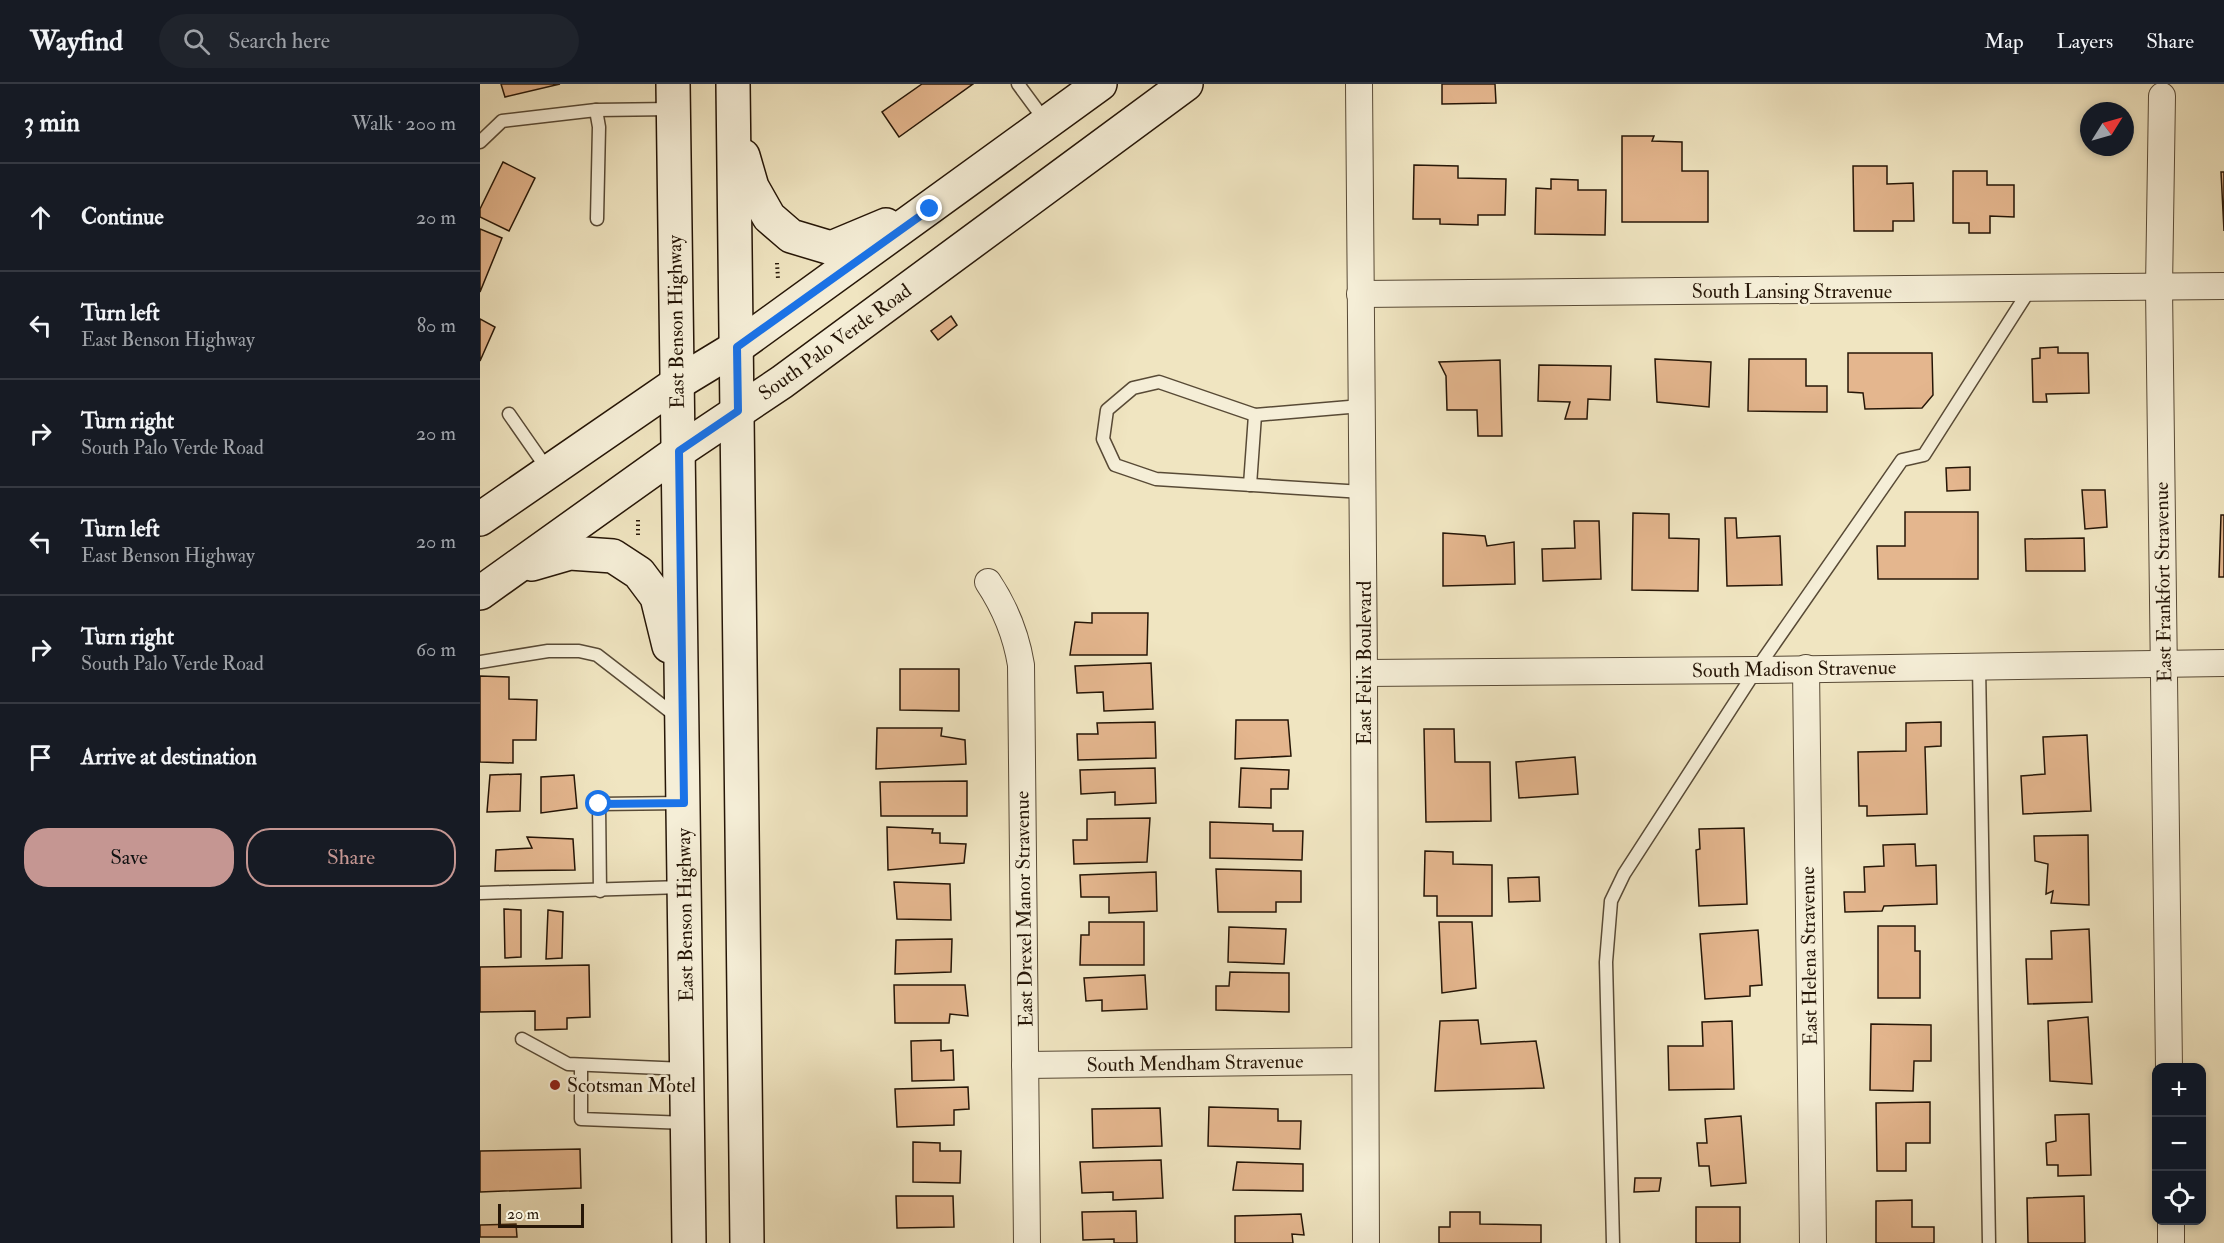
<!DOCTYPE html>
<html lang="en">
<head>
<meta charset="utf-8">
<style>
	:root { --surface:#171b24; --page:#20242c; --text:#f1f3f6; --muted:#9ea1a6; --line:#363941; --accent:#c59692 }
	body { margin:0; font-family:"IM FELL Double Pica",serif; background:var(--page); color:var(--text) }
	.controls { position:absolute; right:18px; bottom:18px; display:grid; overflow:hidden; border-radius:12px; box-shadow:0 3px 9px #0003 }
	.controls button { width:54px; height:54px; display:grid; place-items:center; padding:0; border:0; border-bottom:2px solid var(--line); background:var(--surface); color:var(--text); font:30px sans-serif }
	.compass { position:absolute; left:1600px; top:18px; width:54px; height:54px; border-radius:50%; background:var(--surface); box-shadow:0 3px 9px #0003; rotate:53deg }
	.scale { position:absolute; left:18px; bottom:15px; width:86px; box-sizing:border-box; padding-left:6px; border:3px solid #261607; border-top:0; font-size:16px; line-height:21px; white-space:nowrap; color:#261607; -webkit-text-stroke:4px #f5eed7; paint-order:stroke }
	.stop { position:absolute; width:18px; height:18px; margin:-14px; border:4px solid #1a73e8; border-radius:50%; background:#fff }
	.stop.end { background:#1a73e8; border-color:#fff; box-shadow:0 2px 6px #0008 }
	.list { margin:0; padding:0; list-style:none }
	h2 { display:flex; justify-content:space-between; align-items:center; height:78px; margin:0; padding:0 24px; font-size:26px }
	h2 small { font-size:20px; font-weight:400; color:var(--muted) }
	.list li { display:grid; grid-template-columns:39px 1fr auto; gap:18px; align-items:center; box-sizing:border-box; height:108px; padding:0 24px; border-top:2px solid var(--line) }
	.list b { display:block; font-size:22px; white-space:nowrap }
	.list p { margin:0; font-size:20px; white-space:nowrap; color:var(--muted) }
	.list em { font-size:20px; font-style:normal; color:var(--muted) }
	.actions { display:flex; gap:12px; padding:18px 24px }
	.actions a { flex:1; padding:14px 0; border:2px solid var(--accent); border-radius:24px; text-align:center; font-size:21px; color:var(--accent) }
	.actions .main { background:var(--accent); color:#111 }
	.icon { flex:none; width:33px; height:33px; fill:none; stroke:currentColor; stroke-width:2; stroke-linecap:round; stroke-linejoin:round }
	.map { position:relative; flex:none; width:1744px; height:1159px; overflow:hidden }
	header { display:flex; align-items:center; gap:36px; box-sizing:border-box; height:84px; padding:0 30px; background:var(--surface); border-bottom:2px solid var(--line) }
	header strong { font-size:28px }
	nav { display:flex; gap:33px; margin-inline-start:auto; font-size:21px }
	.search { width:420px; height:54px; background:var(--page); display:flex; align-items:center; gap:15px; box-sizing:border-box; padding:0 21px; border-radius:33px; color:var(--muted); font-size:22px }
	main { display:flex }
	aside { flex:1; background:var(--surface) }
	.map>svg:first-child { display:block }
</style>
</head>
<body>
<header>
<strong>Wayfind</strong>
<div class="search"><svg class="icon" aria-label="search" viewBox="0 0 24 24"><circle cx="10" cy="10" r="6"/><path d="M15 15l6 6"/></svg>Search here</div>
<nav><a>Map</a><a>Layers</a><a>Share</a></nav>
</header>
<main>
<aside>
<h2>3 min<small>Walk · 200 m</small></h2>
<ul class="list">
<li><svg class="icon" aria-label="ahead" viewBox="0 0 24 24"><path d="M12 20V5M6 11l6-6 6 6"/></svg><div><b>Continue</b></div><em>20 m</em></li>
<li><svg class="icon" aria-label="left" viewBox="0 0 24 24"><path d="M17 20v-9H6M10 6l-5 5 5 5"/></svg><div><b>Turn left</b><p>East Benson Highway</p></div><em>80 m</em></li>
<li><svg class="icon" aria-label="right" viewBox="0 0 24 24"><path d="M7 20v-9h11M14 6l5 5-5 5"/></svg><div><b>Turn right</b><p>South Palo Verde Road</p></div><em>20 m</em></li>
<li><svg class="icon" aria-label="left" viewBox="0 0 24 24"><path d="M17 20v-9H6M10 6l-5 5 5 5"/></svg><div><b>Turn left</b><p>East Benson Highway</p></div><em>20 m</em></li>
<li><svg class="icon" aria-label="right" viewBox="0 0 24 24"><path d="M7 20v-9h11M14 6l5 5-5 5"/></svg><div><b>Turn right</b><p>South Palo Verde Road</p></div><em>60 m</em></li>
<li><svg class="icon" aria-label="arrive" viewBox="0 0 24 24"><path d="M6 21V4h12l-3 4 3 4H6"/></svg><div><b>Arrive at destination</b></div></li>
</ul>
<div class="actions"><a class="main">Save</a><a>Share</a></div>
</aside>
<div class="map">
<svg width="1744" height="1159" viewBox="0 0 1744 1159">
	<rect width="100%" height="100%" fill="#f0e5c1"/>
	<filter id="stains"><feTurbulence type="fractalNoise" baseFrequency=".00333" numOctaves="4"/><feColorMatrix values="0 0 0 0 .2 0 0 0 0 .09 0 0 0 0 .02 0 0 0 .5 -.17"/></filter>
	<radialGradient id="worn" r=".72"><stop offset=".6" stop-color="#630" stop-opacity="0"/><stop offset="1" stop-color="#630" stop-opacity=".3"/></radialGradient>
	<g fill="#e4b68e" stroke="#261607" stroke-width="1.5">
		<polygon points="21,0 80,0 25,13"/>
		<polygon points="442,0 493,0 419,53 402,28"/>
		<polygon points="962,0 1015,0 1016,19 962,20"/>
		<polygon points="1142,52 1174,52 1172,57 1202,58 1202,87 1228,87 1228,138 1142,138"/>
		<polygon points="23,78 55,94 29,147 0,133 0,125"/>
		<polygon points="934,81 978,82 978,94 1026,95 1025,131 998,131 998,141 960,140 960,135 933,135"/>
		<polygon points="1373,82 1407,82 1407,100 1433,99 1434,137 1413,137 1413,147 1374,147"/>
		<polygon points="1473,87 1507,87 1507,101 1534,101 1534,133 1510,132 1510,149 1489,149 1489,139 1473,139"/>
		<polygon points="1741,88 1744,88 1744,147"/>
		<polygon points="1071,95 1098,96 1098,106 1126,106 1125,151 1055,150 1056,104 1071,105"/>
		<polygon points="0,145 22,154 0,208"/>
		<polygon points="471,232 477,241 458,256 451,247"/>
		<polygon points="0,235 15,243 0,277"/>
		<polygon points="1578,263 1578,269 1608,269 1609,309 1566,310 1567,318 1553,318 1552,275 1560,274 1560,264"/>
		<polygon points="1368,269 1452,269 1453,311 1442,324 1385,325 1383,309 1368,308"/>
		<polygon points="1175,275 1231,278 1229,323 1177,318"/>
		<polygon points="1269,275 1326,275 1326,302 1347,302 1347,328 1268,327"/>
		<polygon points="1020,276 1022,352 998,352 997,326 967,326 966,292 959,278"/>
		<polygon points="1059,281 1131,282 1130,316 1108,315 1107,335 1085,335 1090,318 1058,317"/>
		<polygon points="1490,383 1490,406 1467,407 1466,384"/>
		<polygon points="1602,406 1625,406 1627,443 1605,445"/>
		<polygon points="1425,428 1498,428 1498,495 1398,495 1397,462 1425,462"/>
		<polygon points="1153,429 1189,430 1189,454 1219,455 1218,507 1152,506"/>
		<polygon points="1741,431 1744,431 1744,493 1739,493"/>
		<polygon points="1245,434 1256,434 1257,454 1300,452 1302,501 1247,502"/>
		<polygon points="1094,437 1119,437 1121,495 1063,497 1062,465 1095,464"/>
		<polygon points="963,449 1005,452 1007,462 1034,458 1035,500 963,502"/>
		<polygon points="1604,454 1605,487 1546,487 1545,455"/>
		<polygon points="612,529 668,529 667,571 590,571 595,538 612,539"/>
		<polygon points="671,579 673,625 624,627 623,608 597,609 595,582"/>
		<polygon points="420,585 479,585 479,627 420,626"/>
		<polygon points="0,592 29,593 29,615 57,616 56,656 33,656 33,679 0,678"/>
		<polygon points="756,636 808,636 811,672 755,675"/>
		<polygon points="675,638 676,674 598,676 597,650 618,650 617,639"/>
		<polygon points="1461,638 1461,662 1445,663 1447,730 1387,732 1387,722 1379,722 1378,668 1426,667 1426,639"/>
		<polygon points="397,644 462,644 461,652 485,656 486,680 396,685"/>
		<polygon points="944,645 974,645 975,678 1010,678 1011,737 946,738"/>
		<polygon points="1607,651 1611,727 1543,730 1541,692 1565,690 1563,653"/>
		<polygon points="1095,673 1098,710 1039,714 1036,678"/>
		<polygon points="675,684 676,719 635,721 635,708 601,710 600,686"/>
		<polygon points="761,684 809,686 808,705 791,705 791,724 759,723"/>
		<polygon points="41,690 40,727 7,728 10,691"/>
		<polygon points="94,691 97,724 61,729 61,693"/>
		<polygon points="487,697 487,732 401,732 400,698"/>
		<polygon points="670,734 667,778 594,780 593,756 607,756 607,735"/>
		<polygon points="730,738 793,740 793,747 823,747 822,776 730,774"/>
		<polygon points="407,743 453,745 452,749 460,749 460,759 486,760 484,779 408,786"/>
		<polygon points="1264,744 1267,820 1219,822 1216,766 1220,765 1219,745"/>
		<polygon points="1608,751 1609,821 1571,819 1573,807 1566,810 1568,780 1555,777 1554,752"/>
		<polygon points="47,753 93,755 95,786 15,787 16,766 52,764"/>
		<polygon points="1435,760 1436,782 1456,781 1457,820 1404,822 1402,827 1365,828 1364,808 1385,808 1384,783 1404,782 1403,761"/>
		<polygon points="945,767 973,768 973,780 1012,781 1012,832 957,832 957,812 944,812"/>
		<polygon points="736,785 821,787 821,818 796,818 796,828 738,828"/>
		<polygon points="676,788 677,827 629,829 629,813 601,813 600,791"/>
		<polygon points="1059,793 1060,817 1029,818 1028,794"/>
		<polygon points="414,798 470,800 471,836 417,835"/>
		<polygon points="24,825 41,826 41,873 25,874"/>
		<polygon points="68,826 83,828 82,874 66,875"/>
		<polygon points="609,838 664,838 664,881 600,881 601,851 609,851"/>
		<polygon points="959,838 992,838 996,904 962,909"/>
		<polygon points="1398,842 1435,842 1435,867 1440,867 1440,914 1398,914"/>
		<polygon points="749,843 806,845 804,880 748,878"/>
		<polygon points="1609,845 1612,918 1548,920 1546,875 1572,875 1571,847"/>
		<polygon points="1278,846 1282,901 1270,902 1270,912 1225,915 1220,850"/>
		<polygon points="472,855 471,888 415,890 416,856"/>
		<polygon points="109,881 110,933 87,934 87,945 55,946 55,927 0,928 0,883"/>
		<polygon points="750,888 809,889 809,928 736,926 736,902 749,902"/>
		<polygon points="665,891 667,925 622,927 622,916 606,917 604,894"/>
		<polygon points="414,901 485,901 488,932 470,930 469,939 415,939"/>
		<polygon points="1608,933 1612,1000 1570,997 1568,937"/>
		<polygon points="998,936 1001,960 1056,957 1064,1004 955,1007 960,937"/>
		<polygon points="1252,937 1254,1005 1189,1006 1188,962 1223,962 1222,938"/>
		<polygon points="1391,940 1451,941 1451,977 1434,977 1433,1007 1390,1006"/>
		<polygon points="461,956 461,967 473,966 474,996 432,997 431,957"/>
		<polygon points="488,1003 489,1025 474,1026 474,1041 417,1043 415,1005"/>
		<polygon points="1450,1018 1450,1059 1426,1059 1426,1087 1397,1087 1396,1019"/>
		<polygon points="729,1023 798,1025 798,1037 821,1037 820,1065 728,1062"/>
		<polygon points="680,1024 682,1062 613,1064 612,1025"/>
		<polygon points="1609,1030 1611,1091 1578,1092 1578,1081 1567,1081 1566,1059 1576,1057 1575,1031"/>
		<polygon points="1261,1032 1266,1099 1231,1102 1229,1082 1219,1082 1217,1059 1227,1059 1225,1035"/>
		<polygon points="433,1058 460,1059 460,1067 481,1067 480,1099 433,1098"/>
		<polygon points="100,1065 101,1104 0,1108 0,1067"/>
		<polygon points="681,1076 683,1114 633,1116 633,1108 602,1109 600,1078"/>
		<polygon points="757,1078 823,1080 823,1107 753,1106"/>
		<polygon points="1155,1094 1181,1094 1179,1107 1154,1108"/>
		<polygon points="416,1112 473,1112 474,1143 417,1144"/>
		<polygon points="1604,1112 1605,1159 1548,1159 1547,1114"/>
		<polygon points="1432,1116 1432,1143 1454,1143 1454,1159 1396,1159 1396,1117"/>
		<rect x="1216" y="1123" width="44" height="36"/>
		<polygon points="656,1127 657,1159 634,1159 634,1155 603,1156 602,1128"/>
		<polygon points="970,1128 1000,1128 1000,1140 1061,1141 1061,1159 959,1159 959,1143 970,1143"/>
		<polygon points="821,1130 824,1151 812,1150 813,1159 755,1159 755,1132"/>
		<polygon points="36,1140 37,1153 0,1153 0,1141"/>
	</g>
	<g fill="none" stroke-linecap="round" stroke-linejoin="round">
		<g stroke="#584a36" stroke-width="15">
			<g id="service">
				<polyline points="538,0 566,38"/>
				<polyline points="116,26 192,25"/>
				<polyline points="0,58 22,37 116,26 119,43 117,135"/>
				<polyline points="881,322 775,331 679,298 653,304 627,326 623,355 635,381 676,395 883,408"/>
				<polyline points="29,330 68,386"/>
				<polyline points="770,401 775,331"/>
				<polyline points="0,578 68,567 99,567 117,571 196,632"/>
				<polyline points="1499,582 1509,1159"/>
				<polyline points="120,807 119,720 202,719"/>
				<polyline points="0,809 203,803"/>
				<polyline points="42,955 88,980 205,985"/>
				<polyline points="101,981 101,1035 207,1039"/>
				<polyline points="1133,1159 1126,878 1131,817 1144,790 1276,586 1422,376 1444,371 1550,205"/>
			</g>
		</g>
		<g stroke="#584a36" stroke-width="28">
			<g id="minor">
				<polyline points="879,0 884,589 886,1159"/>
				<polyline points="1682,12 1679,204 1689,984"/>
				<polyline points="880,210 1744,202"/>
				<path d="M508,498C526,525 536,550 541,581L547,1159"/>
				<polyline points="1326,584 1333,1159"/>
				<polyline points="884,589 1276,586 1744,579"/>
				<polyline points="545,981 884,977"/>
				<polyline points="1691,1136 1691,1159"/>
			</g>
		</g>
		<g stroke="#261607" stroke-width="36">
			<g id="secondary">
				<polyline points="193,0 209,1159"/>
				<polyline points="253,0 267,1159"/>
				<polyline points="263,72 272,103 289,133 311,152 351,164 406,141"/>
				<polyline points="0,435 196,300 257,263 620,0"/>
				<polyline points="52,480 90,469 133,472 159,489 177,513 189,562"/>
				<polyline points="0,509 199,367 302,298 706,0"/>
			</g>
		</g>
		<g stroke="#261607" stroke-width="4" stroke-dasharray="1.5 3" stroke-linecap="butt">
			<polyline points="297,179 298,195"/>
			<polyline points="158,451 158,435"/>
		</g>
		<use href="#service" stroke="#f5eed7" stroke-width="12"/>
		<use href="#minor" stroke="#f5eed7" stroke-width="26"/>
		<use href="#secondary" stroke="#f5eed7" stroke-width="33"/>
	</g>
	<g fill="none" stroke-linecap="round" stroke-linejoin="round">
		<polyline stroke="#1a73e8" stroke-width="8" points="119,720 204,719 199,367 258,327 257,263 450,125"/>
	</g>
	<circle fill="#8f2418" stroke="#f5eed7" stroke-width="2" cx="75" cy="1001" r="6"/>
	<g text-anchor="middle" dominant-baseline="central" stroke-width="5" stroke-linejoin="round" paint-order="stroke">
		<g font-size="20" fill="#261607" stroke="#f5eed7">
			<text x="1312" y="207">South Lansing Stravenue</text>
			<text transform="translate(196 238) rotate(-91)">East Benson Highway</text>
			<text transform="translate(355 258) rotate(-36)">South Palo Verde Road</text>
			<text transform="translate(1683 498) rotate(-91)">East Frankfort Stravenue</text>
			<text transform="translate(884 579) rotate(-90)">East Felix Boulevard</text>
			<text transform="translate(1314 585) rotate(-1)">South Madison Stravenue</text>
			<text transform="translate(544 825) rotate(-91)">East Drexel Manor Stravenue</text>
			<text transform="translate(205 831) rotate(-91)">East Benson Highway</text>
			<text transform="translate(1329 872) rotate(-91)">East Helena Stravenue</text>
			<text transform="translate(715 979) rotate(-1)">South Mendham Stravenue</text>
		</g>
		<g font-size="20" fill="#261607" stroke="#f5eed7" text-anchor="start">
			<text x="87" y="1001">Scotsman Motel</text>
		</g>
	</g>
	<rect width="100%" height="100%" filter="url(#stains)"/>
	<rect width="100%" height="100%" fill="url(#worn)"/>
</svg>
<div class="controls">
<button>+</button>
<button>−</button>
<button><svg class="icon" aria-label="locate" viewBox="0 0 24 24"><circle cx="12" cy="12" r="6"/><path d="M12 2v4M12 18v4M2 12h4M18 12h4"/></svg></button>
</div>
<svg class="compass" viewBox="-18 -18 36 36"><path d="M0-13l5 13h-10z" fill="#e53935"/><path d="M0 13l5-13h-10z" fill="#9ea1a6"/></svg>
<div class="scale">20 m</div>
<div class="stop" style="left:119px;top:720px"></div>
<div class="stop end" style="left:450px;top:125px"></div>
</div>
</main>
</body>
</html>
